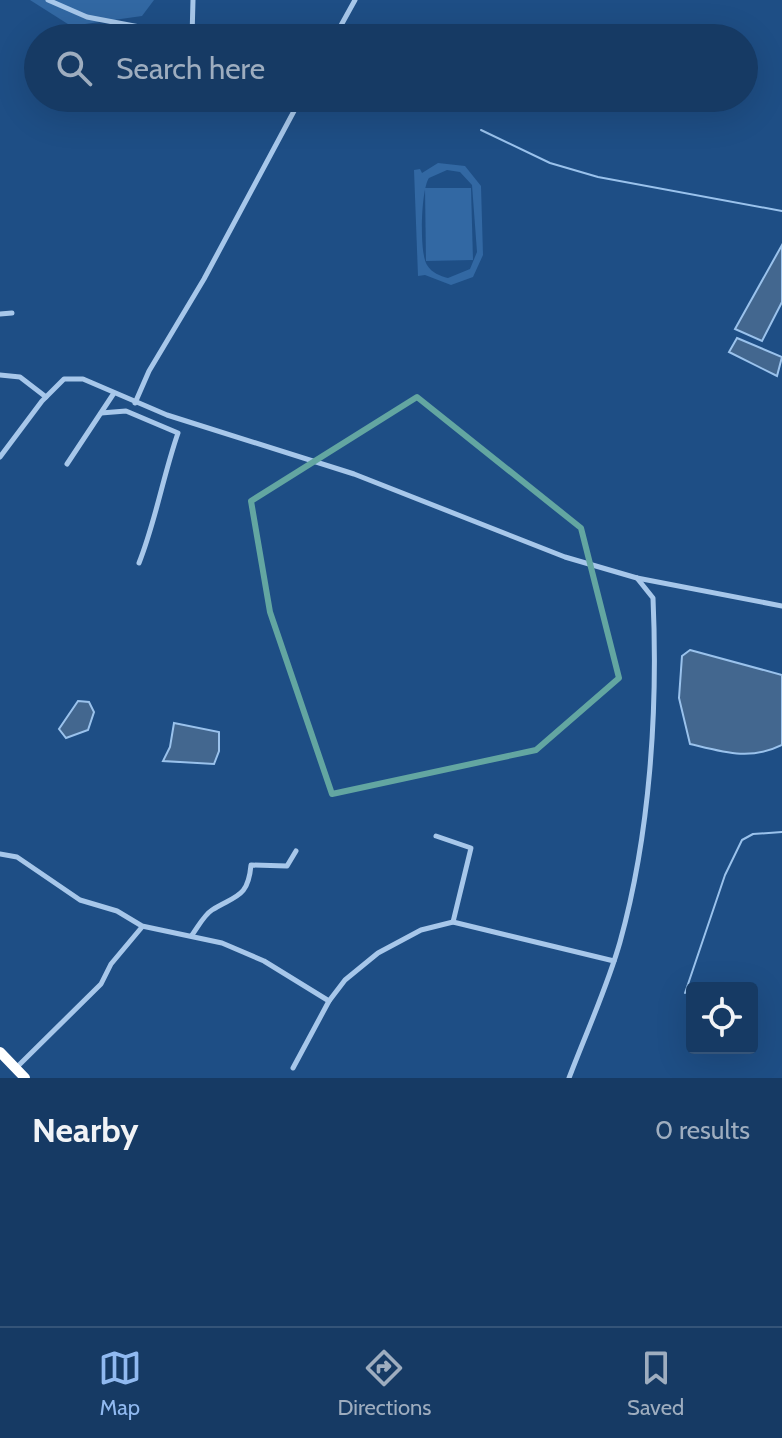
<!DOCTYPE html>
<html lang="en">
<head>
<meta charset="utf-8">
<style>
	:root { --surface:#163a64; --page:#23456d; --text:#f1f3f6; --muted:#9eadbf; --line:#355478; --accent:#90b9f0 }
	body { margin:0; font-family:Cabin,sans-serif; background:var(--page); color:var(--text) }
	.controls { position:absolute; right:24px; bottom:24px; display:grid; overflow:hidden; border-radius:8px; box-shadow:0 8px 32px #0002 }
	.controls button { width:72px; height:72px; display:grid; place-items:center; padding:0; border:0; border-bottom:2px solid var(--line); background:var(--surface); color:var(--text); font:40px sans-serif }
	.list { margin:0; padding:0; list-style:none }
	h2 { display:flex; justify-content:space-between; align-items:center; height:104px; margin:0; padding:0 32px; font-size:34px }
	h2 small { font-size:26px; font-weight:400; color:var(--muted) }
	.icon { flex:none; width:44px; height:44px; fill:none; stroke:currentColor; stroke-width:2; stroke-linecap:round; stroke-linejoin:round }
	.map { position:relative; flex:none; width:782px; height:1078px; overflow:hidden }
	.search { position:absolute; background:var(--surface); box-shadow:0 8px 32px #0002; left:24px; right:24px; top:24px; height:88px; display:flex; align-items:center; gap:20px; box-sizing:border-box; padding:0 28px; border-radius:44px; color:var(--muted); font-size:30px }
	.sheet { height:248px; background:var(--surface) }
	nav { display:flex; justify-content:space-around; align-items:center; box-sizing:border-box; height:112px; border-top:2px solid var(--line); background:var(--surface); font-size:22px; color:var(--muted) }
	nav a { display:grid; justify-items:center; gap:4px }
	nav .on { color:var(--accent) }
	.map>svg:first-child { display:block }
</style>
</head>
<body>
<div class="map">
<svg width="782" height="1078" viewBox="0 0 782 1078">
	<rect width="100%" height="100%" fill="#1e4e85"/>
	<g fill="#3268a3" fill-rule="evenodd">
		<polygon points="30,0 154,0 142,16 71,26"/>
		<path d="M438,163L465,166L481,186L483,255L473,277L451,285L425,275L418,276L414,170L420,169L422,173ZM447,170L460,172L472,185L477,252L470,269L448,278C440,276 432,273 427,265C419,253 421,189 429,178Z"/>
		<polygon points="425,188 471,188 473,260 426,261"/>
	</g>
	<g fill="#43678f" stroke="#9ac2ec" stroke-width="2">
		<polygon points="782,245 782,302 762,341 735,329"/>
		<polygon points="737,338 782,357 777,376 729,352"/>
		<path d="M690,650L782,675V745C750,761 723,752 690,744L679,698L682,656Z"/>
		<polygon points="78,701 89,702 94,712 88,730 66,738 59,729"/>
		<polygon points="174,723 219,732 219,751 214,764 163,761 170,747"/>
	</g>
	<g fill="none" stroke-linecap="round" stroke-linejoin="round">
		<g stroke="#9ac2ec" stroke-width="2">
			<polyline points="481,130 550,163 598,177 782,211"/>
			<polyline points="685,993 725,875 742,840 753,834 782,832"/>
		</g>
		<g stroke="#a7c7ea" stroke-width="5">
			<polyline points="48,0 87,17 192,37"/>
			<polyline points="192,37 193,0"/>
			<polyline points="334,38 355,0"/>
			<polyline points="222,98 295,109"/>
			<polyline points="0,314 12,313"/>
			<polyline points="0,375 20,377 46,397"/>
			<polyline points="135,403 149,371 204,279 301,98"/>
			<path d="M101,413L126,411L178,433C163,476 156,520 139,563"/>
			<polyline points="0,457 42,401 64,379 83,379 167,415 354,474 565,557 637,578 782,606"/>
			<polyline points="67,464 114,393"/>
			<polyline points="436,836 471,848 453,922"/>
			<polyline points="0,854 17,857 80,900 117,911 142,926 222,943 264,961 329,1001"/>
			<path d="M192,935C198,927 204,915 212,910C236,895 248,898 251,865L287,866L296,851"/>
			<polyline points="16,1068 101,984 111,964 142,927"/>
			<polyline points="293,1068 329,1001 345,980 378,953 421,930 453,922 614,961"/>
			<path d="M569,1078C586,1033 607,988 620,942C650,834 658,710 653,598L637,578"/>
		</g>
		<polyline stroke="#fff" stroke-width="10" points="0,1052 25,1078"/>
	</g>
	<path fill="none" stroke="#63a6a1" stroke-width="6" stroke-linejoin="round" d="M417,397L581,528L619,678L536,750L332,794L270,612L251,501Z"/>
</svg>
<div class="controls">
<button><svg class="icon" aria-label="locate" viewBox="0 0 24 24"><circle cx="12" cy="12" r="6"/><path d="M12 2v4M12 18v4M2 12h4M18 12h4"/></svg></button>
</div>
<div class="search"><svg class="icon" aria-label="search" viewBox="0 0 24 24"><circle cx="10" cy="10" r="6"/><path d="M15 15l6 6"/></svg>Search here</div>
</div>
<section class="sheet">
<h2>Nearby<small>0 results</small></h2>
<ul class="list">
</ul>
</section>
<nav>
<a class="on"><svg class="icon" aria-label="map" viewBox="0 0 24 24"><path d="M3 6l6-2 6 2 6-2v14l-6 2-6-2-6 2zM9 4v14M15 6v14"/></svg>Map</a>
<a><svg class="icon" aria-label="directions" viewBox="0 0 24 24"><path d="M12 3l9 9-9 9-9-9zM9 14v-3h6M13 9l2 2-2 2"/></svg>Directions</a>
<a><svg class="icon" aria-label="saved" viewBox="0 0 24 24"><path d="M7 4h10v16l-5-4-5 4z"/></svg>Saved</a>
</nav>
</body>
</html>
